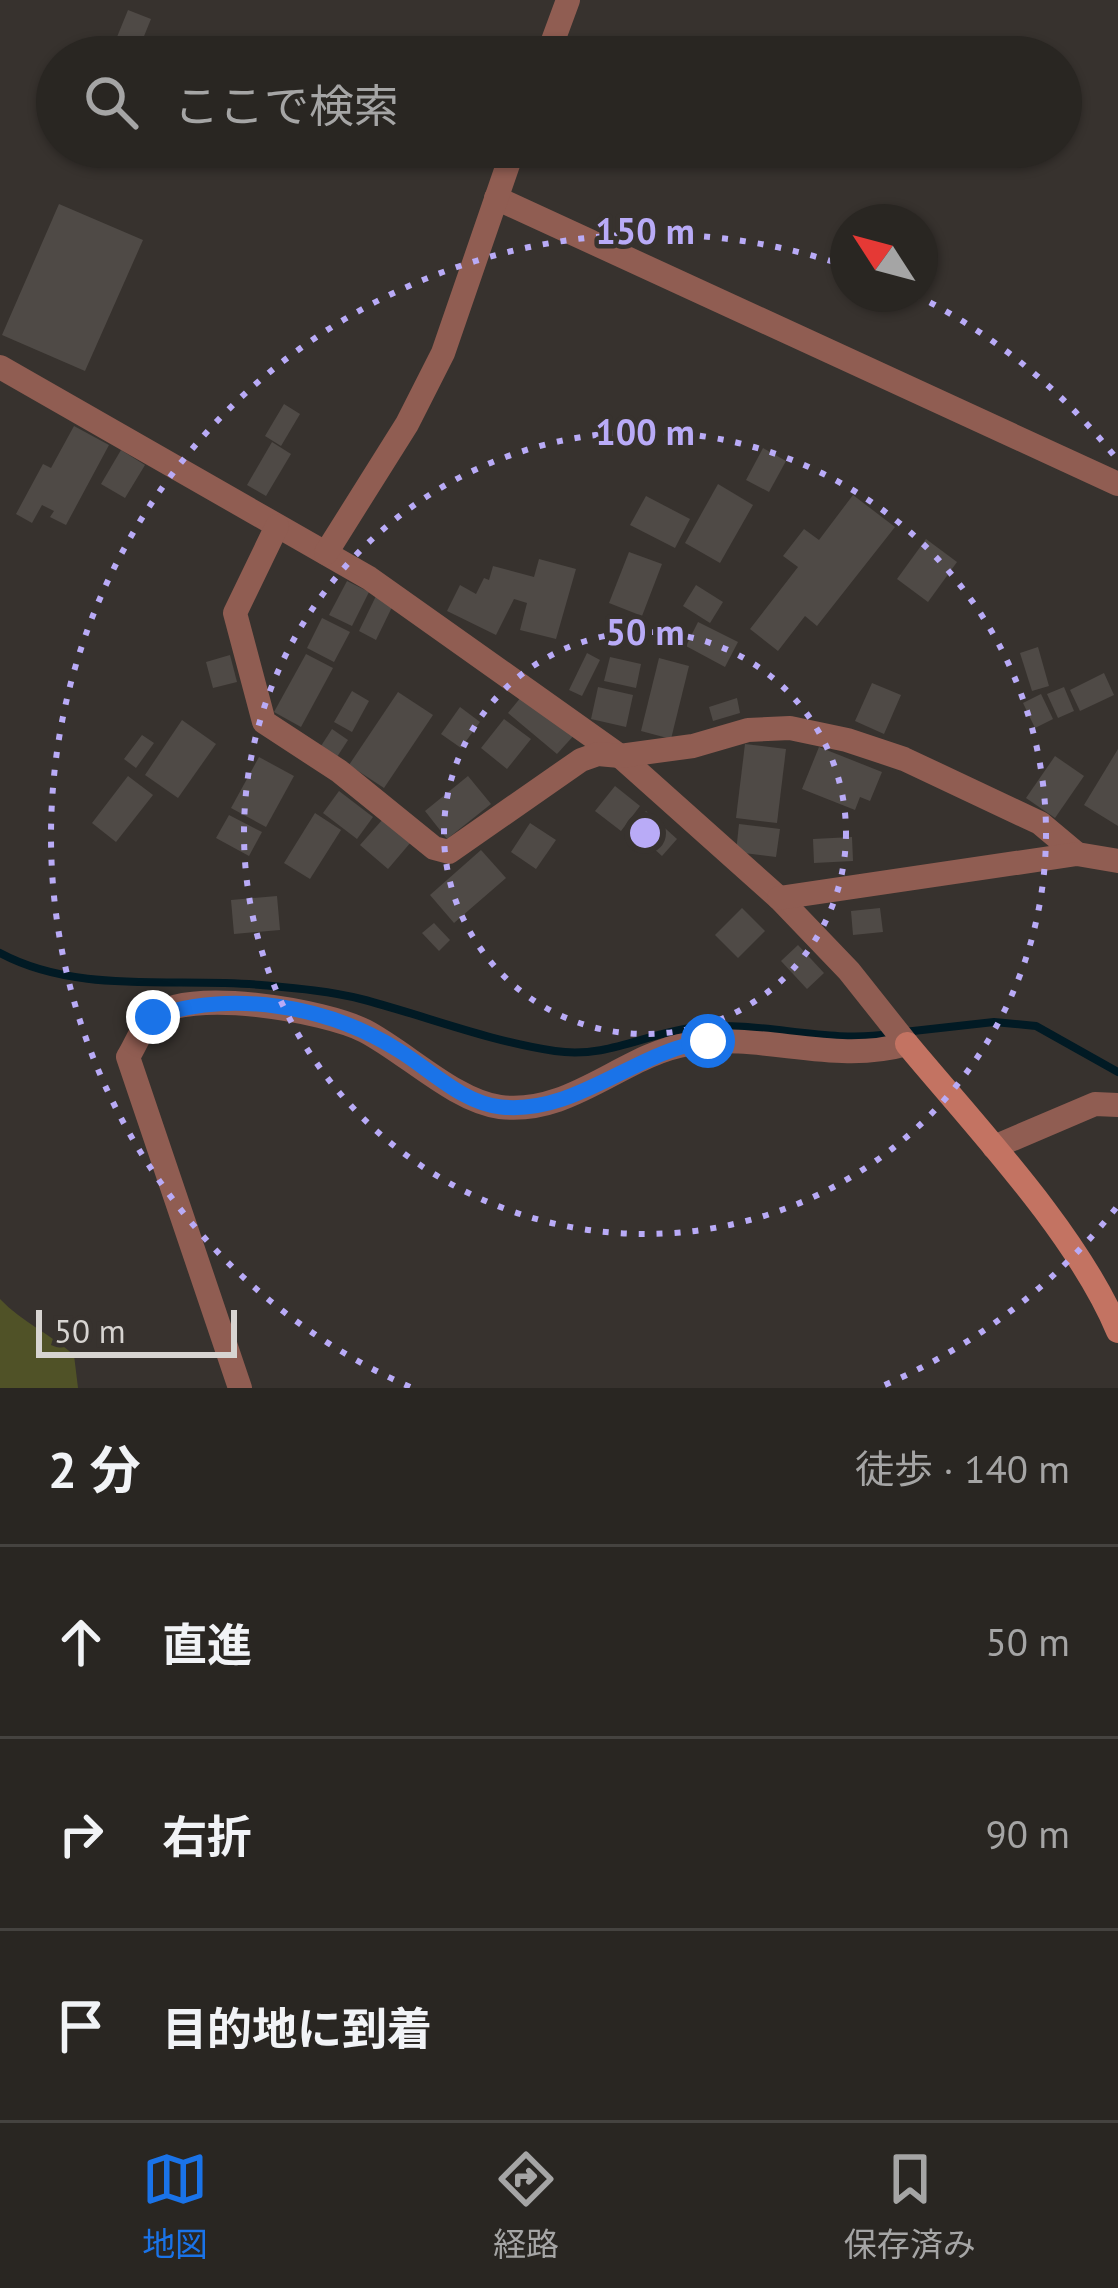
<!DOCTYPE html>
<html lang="ja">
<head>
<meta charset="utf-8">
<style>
	:root { --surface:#292622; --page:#35322f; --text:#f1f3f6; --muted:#a5a5a5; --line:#454340; --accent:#1a73e8 }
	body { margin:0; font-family:"PT Sans","Noto Sans JP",sans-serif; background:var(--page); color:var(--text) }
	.compass { position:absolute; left:830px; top:204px; width:108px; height:108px; border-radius:50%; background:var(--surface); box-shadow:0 3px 9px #0004; rotate:306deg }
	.scale { position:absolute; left:36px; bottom:30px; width:201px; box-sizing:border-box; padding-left:12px; border:6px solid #d7d4d1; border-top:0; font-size:33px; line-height:42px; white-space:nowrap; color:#d7d4d1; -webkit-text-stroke:9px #37322e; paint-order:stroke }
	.stop { position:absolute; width:36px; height:36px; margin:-27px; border:9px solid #1a73e8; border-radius:50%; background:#fff }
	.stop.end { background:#1a73e8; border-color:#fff; box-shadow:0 3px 12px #0008 }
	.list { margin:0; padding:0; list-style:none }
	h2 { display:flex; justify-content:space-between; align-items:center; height:156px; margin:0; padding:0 48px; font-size:51px }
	h2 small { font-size:39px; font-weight:400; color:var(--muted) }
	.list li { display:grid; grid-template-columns:78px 1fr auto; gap:36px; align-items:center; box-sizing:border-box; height:192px; padding:0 48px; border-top:3px solid var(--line) }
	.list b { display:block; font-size:45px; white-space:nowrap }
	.list em { font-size:39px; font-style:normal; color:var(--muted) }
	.icon { flex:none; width:66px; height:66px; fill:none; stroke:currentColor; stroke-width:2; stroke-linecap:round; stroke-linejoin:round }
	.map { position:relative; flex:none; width:1118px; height:1388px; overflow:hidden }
	.search { position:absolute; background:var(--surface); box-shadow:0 3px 9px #0004; left:36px; right:36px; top:36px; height:132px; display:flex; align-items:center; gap:30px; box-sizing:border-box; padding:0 42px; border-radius:66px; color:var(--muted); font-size:45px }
	.sheet { height:732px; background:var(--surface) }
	nav { display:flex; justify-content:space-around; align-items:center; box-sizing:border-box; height:168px; border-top:3px solid var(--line); background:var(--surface); font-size:33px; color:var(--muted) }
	nav a { display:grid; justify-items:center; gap:6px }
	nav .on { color:var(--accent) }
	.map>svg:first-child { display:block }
</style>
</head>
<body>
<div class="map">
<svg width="1118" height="1388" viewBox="0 0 1118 1388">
	<rect width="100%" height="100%" fill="#37322e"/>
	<path fill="#505227" d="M0,1299C22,1322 50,1334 74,1355L78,1388H0Z"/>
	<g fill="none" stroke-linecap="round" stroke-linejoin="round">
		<g stroke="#011a24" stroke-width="8">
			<path d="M0,953C78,995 176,977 261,985C293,988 329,991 361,999C426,1016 488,1041 555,1051C609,1059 647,1032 698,1027C762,1021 827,1044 890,1034"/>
			<polyline points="904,1032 994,1022 1036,1026 1118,1072"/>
		</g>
	</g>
	<g fill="#4f4a46">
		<polygon points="128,10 151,19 140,46 117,37"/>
		<polygon points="59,204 143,240 85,371 2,335"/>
		<polygon points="284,404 300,414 281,446 265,436"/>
		<polygon points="74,426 109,445 66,525 50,517 54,511 42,505 32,523 16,514 43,464 51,468"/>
		<polygon points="272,442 291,454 266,496 247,485"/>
		<polygon points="763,448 786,461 769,492 746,480"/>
		<polygon points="121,450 145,465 125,498 101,484"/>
		<polygon points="718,484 753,505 720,563 685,543"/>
		<polygon points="853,495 895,527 817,626 805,616 778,651 750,629 798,567 783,556 804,529 819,540"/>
		<polygon points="646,496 690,519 675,548 630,525"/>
		<polygon points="926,539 957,562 928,602 897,579"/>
		<polygon points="629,552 662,564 642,616 609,603"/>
		<polygon points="539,559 576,569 556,639 520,630 527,603 514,599 496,635 447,611 460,585 476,594 484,578 489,580 493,566 534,577"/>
		<polygon points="347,581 369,592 352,626 329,615"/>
		<polygon points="696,585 723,602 710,623 683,606"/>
		<polygon points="376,596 393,605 376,640 359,631"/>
		<polygon points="322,618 350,632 334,662 307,648"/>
		<polygon points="698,622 738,642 725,667 686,646"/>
		<polygon points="1038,647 1049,686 1032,691 1020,653"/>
		<polygon points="587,653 600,660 582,696 569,690"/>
		<polygon points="306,654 333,668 301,727 274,712"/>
		<polygon points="230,655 237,682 213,688 206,662"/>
		<polygon points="610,657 641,664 636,688 604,681"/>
		<polygon points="659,658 689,666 671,739 641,731"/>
		<polygon points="1104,673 1114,695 1080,711 1070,690"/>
		<polygon points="872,683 901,695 884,734 855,721"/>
		<polygon points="598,687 633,695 626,727 591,719"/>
		<polygon points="1064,687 1074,711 1058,718 1047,694"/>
		<polygon points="352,691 369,701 352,732 334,722"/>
		<polygon points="526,691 576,733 557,754 508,713"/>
		<polygon points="398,692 433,715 384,788 349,765"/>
		<polygon points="1041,694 1053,719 1035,728 1023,703"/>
		<polygon points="737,698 740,713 713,721 709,707"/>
		<polygon points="460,707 480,722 461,748 441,734"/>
		<polygon points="504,719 531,739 507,769 481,748"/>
		<polygon points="182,720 216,744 178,798 145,775"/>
		<polygon points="332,729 348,740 337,757 321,746"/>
		<polygon points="142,735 154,743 136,768 124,759"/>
		<polygon points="745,744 786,749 777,823 736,818"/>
		<polygon points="819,747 882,772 870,801 860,797 855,810 802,789"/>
		<polygon points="1118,749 1118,826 1084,805"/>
		<polygon points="1055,756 1084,776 1055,818 1026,798"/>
		<polygon points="259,757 294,776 266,827 231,808"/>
		<polygon points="128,776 153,795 116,842 92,823"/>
		<polygon points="468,776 491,804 447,839 425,811"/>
		<polygon points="615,786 640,806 621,831 595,811"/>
		<polygon points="339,791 373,817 357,839 323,813"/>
		<polygon points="646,811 677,839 662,856 631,828"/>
		<polygon points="315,813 341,830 310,879 284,863"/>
		<polygon points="229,815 262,832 249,856 216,838"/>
		<polygon points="383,819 411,842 388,869 360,845"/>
		<polygon points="530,823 556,840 536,869 511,852"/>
		<polygon points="739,824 780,829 776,857 736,852"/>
		<polygon points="852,837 853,861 814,863 813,839"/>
		<polygon points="481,850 506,878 454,923 430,895"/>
		<polygon points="277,896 280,930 234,934 231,900"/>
		<polygon points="742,908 765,931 738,958 715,935"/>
		<polygon points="880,908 883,932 853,935 851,911"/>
		<polygon points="434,923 450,940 439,951 422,933"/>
		<polygon points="798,945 824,973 807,989 781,961"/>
	</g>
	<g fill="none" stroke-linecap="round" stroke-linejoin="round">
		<g stroke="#905d52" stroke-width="24">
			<polyline points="547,57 568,0"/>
			<polyline points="496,198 1118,484"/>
			<path d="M0,367L369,578L620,756L779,898L849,971L907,1044C834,1065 762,1032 689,1044C624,1054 571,1116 500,1107C455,1101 407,1053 365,1031C326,1011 187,986 152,1018C142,1027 135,1046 128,1057L240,1388"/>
			<polyline points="277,526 235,613 264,722 339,771 434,848 449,852 581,760 598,754 620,756 693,746 748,730 790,728 847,740 904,759 1040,823 1077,854"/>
			<polyline points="326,553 407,424 443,353 514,147"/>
			<polyline points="779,898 1077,854 1118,861"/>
			<polyline points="994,1147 1095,1104 1118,1105"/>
		</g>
		<path stroke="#c37362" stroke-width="24" d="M907,1044C976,1127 1077,1233 1118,1331"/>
	</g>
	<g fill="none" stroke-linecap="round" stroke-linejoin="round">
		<path stroke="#1a73e8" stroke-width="15" d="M153,1017C232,989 328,1006 398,1050C431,1070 462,1103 501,1107C577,1115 636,1050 708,1041"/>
	</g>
	<g fill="none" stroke="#b9abf7" stroke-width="6" stroke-dasharray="6 12">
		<circle cx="645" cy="833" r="201"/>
		<circle cx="645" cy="833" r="401"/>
		<path d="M1116 1208A602 602 0 0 1 880 1387M410 1387A602 602 0 0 1 846 266M914 294A602 602 0 0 1 1116 458"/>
	</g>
	<circle cx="645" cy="833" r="18" fill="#b9abf7" stroke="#37322e" stroke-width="6"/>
	<g font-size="36" text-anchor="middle" font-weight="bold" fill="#b9abf7" stroke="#37322e" stroke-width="9" stroke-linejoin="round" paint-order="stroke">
		<text x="645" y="244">150 m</text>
		<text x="645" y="445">100 m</text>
		<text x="645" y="645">50 m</text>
	</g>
</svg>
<svg class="compass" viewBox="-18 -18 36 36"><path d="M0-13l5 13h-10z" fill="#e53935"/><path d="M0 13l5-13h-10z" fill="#a5a5a5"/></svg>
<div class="scale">50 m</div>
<div class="stop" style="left:708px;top:1041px"></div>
<div class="stop end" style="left:153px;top:1017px"></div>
<div class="search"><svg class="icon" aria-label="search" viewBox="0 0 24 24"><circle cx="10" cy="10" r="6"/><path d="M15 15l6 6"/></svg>ここで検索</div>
</div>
<section class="sheet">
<h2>2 分<small>徒歩 · 140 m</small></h2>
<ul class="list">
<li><svg class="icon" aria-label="ahead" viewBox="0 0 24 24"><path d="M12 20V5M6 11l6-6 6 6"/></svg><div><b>直進</b></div><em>50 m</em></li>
<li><svg class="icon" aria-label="right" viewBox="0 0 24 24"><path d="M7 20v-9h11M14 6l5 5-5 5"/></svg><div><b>右折</b></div><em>90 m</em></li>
<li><svg class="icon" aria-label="arrive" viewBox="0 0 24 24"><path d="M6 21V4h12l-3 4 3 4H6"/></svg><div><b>目的地に到着</b></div></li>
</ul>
</section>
<nav>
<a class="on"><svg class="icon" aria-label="map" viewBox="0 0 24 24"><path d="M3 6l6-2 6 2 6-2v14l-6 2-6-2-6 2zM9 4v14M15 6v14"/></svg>地図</a>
<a><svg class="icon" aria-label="directions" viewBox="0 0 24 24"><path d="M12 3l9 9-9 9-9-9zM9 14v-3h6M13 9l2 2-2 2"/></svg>経路</a>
<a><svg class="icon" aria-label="saved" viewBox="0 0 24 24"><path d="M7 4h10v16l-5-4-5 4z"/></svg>保存済み</a>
</nav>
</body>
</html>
